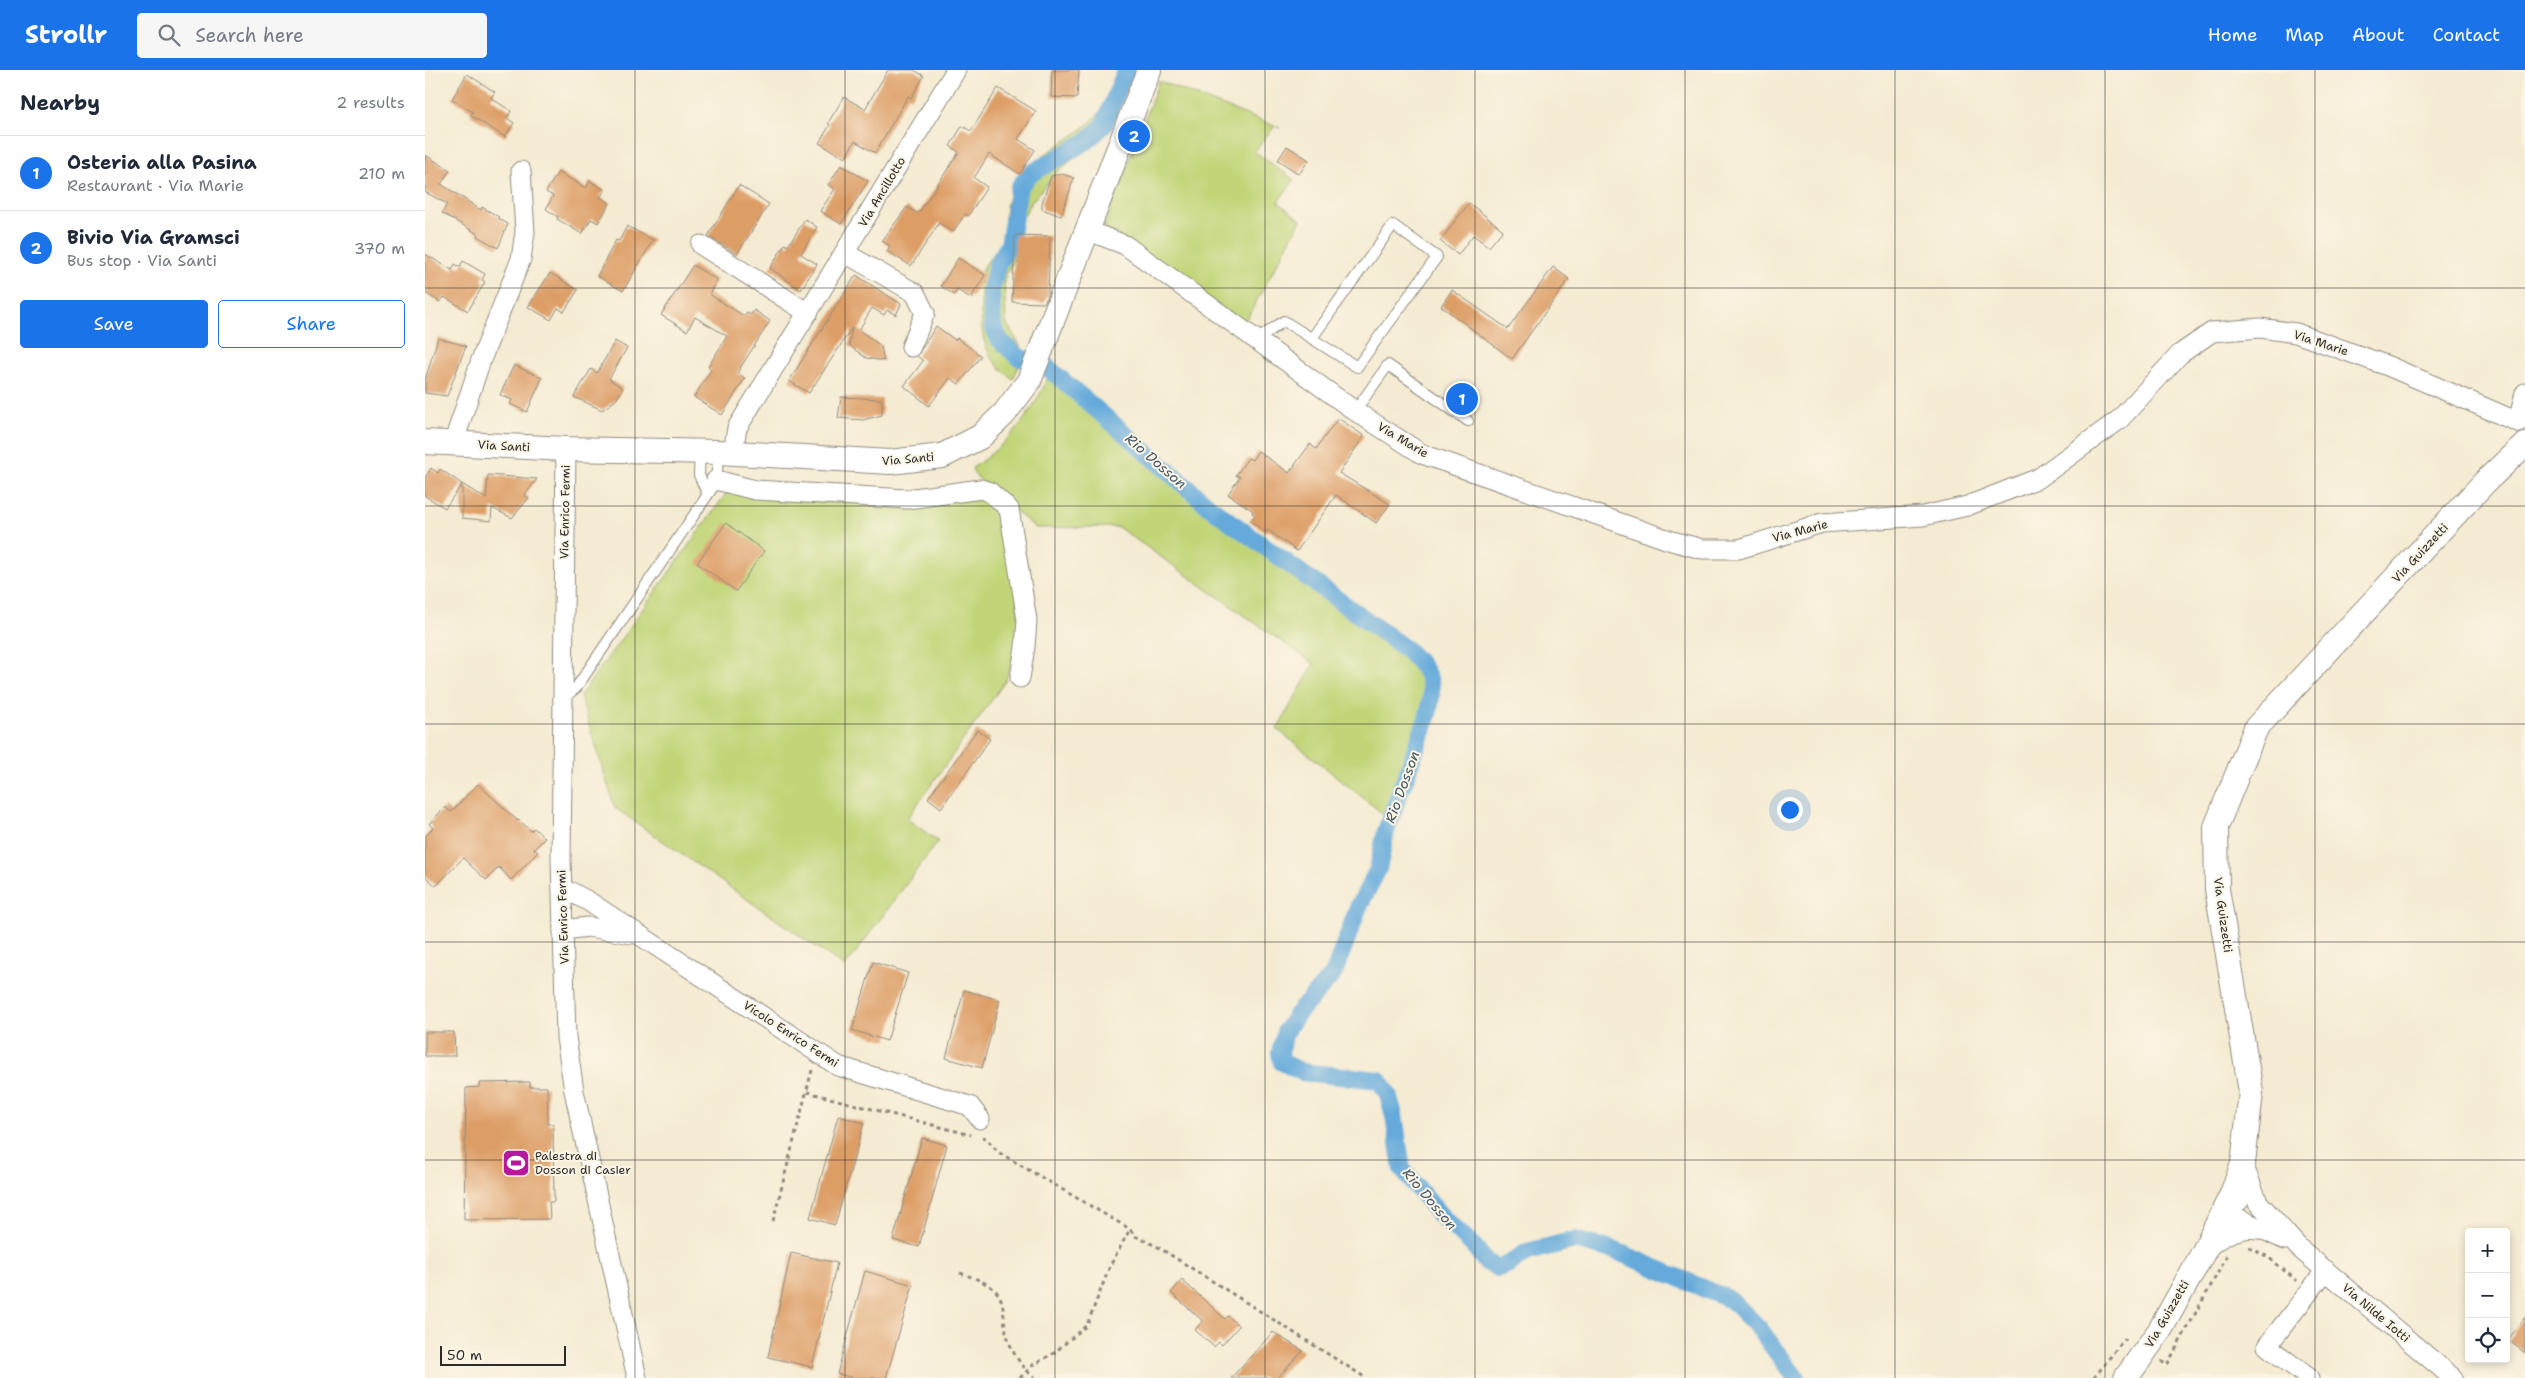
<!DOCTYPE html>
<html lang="en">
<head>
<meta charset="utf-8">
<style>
	:root { --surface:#fff; --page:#f6f6f7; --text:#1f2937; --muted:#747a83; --line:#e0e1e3; --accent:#1a73e8 }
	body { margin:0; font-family:"Shantell Sans",sans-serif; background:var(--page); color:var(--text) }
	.controls { position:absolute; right:15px; bottom:15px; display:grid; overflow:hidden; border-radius:5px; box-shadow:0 2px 8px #0003 }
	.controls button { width:45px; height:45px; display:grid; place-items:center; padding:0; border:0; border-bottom:1px solid var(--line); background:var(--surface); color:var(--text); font:25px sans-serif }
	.scale { position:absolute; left:15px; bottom:12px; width:126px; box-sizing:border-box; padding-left:5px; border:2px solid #2b2b2b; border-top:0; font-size:14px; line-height:18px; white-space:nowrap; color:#2b2b2b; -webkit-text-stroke:4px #fcf5e5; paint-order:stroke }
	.you { position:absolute; left:1364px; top:739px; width:18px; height:18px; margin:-12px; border:4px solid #fff; border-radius:50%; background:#1a73e8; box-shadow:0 0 0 8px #1a73e833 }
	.badge { display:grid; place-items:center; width:32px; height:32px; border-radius:50%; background:var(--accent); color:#fff; font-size:16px; font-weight:700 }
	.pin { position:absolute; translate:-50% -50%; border:2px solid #fff; box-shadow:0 1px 5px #0006 }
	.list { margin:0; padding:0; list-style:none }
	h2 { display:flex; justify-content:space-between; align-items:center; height:65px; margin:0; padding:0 20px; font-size:21px }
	h2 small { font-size:16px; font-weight:400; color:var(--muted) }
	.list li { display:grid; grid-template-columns:32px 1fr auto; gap:15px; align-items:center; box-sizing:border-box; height:75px; padding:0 20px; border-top:1px solid var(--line) }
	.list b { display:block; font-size:19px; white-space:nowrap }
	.list p { margin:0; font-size:16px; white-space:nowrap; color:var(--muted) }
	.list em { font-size:16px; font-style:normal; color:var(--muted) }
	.actions { display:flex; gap:10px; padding:15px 20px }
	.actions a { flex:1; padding:11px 0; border:1px solid var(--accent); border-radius:5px; text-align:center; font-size:18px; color:var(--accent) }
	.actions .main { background:var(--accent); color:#fff }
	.icon { flex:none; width:28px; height:28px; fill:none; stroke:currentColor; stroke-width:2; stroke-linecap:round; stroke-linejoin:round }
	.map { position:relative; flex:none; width:2100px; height:1308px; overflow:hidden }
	header { display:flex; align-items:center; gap:30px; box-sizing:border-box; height:70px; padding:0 25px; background:var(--accent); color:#fff }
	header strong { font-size:24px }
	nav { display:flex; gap:28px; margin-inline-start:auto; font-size:18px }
	.search { width:350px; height:45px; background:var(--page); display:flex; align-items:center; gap:12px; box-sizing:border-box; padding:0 18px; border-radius:5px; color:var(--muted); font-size:19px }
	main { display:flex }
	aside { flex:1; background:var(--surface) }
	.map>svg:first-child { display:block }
</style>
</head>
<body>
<header>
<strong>Strollr</strong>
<div class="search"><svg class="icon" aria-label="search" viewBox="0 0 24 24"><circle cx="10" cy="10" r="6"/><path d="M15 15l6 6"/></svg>Search here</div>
<nav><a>Home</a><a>Map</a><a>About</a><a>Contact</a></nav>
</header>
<main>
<aside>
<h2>Nearby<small>2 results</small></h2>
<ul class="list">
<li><span class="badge">1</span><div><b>Osteria alla Pasina</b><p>Restaurant · Via Marie</p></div><em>210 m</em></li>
<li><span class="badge">2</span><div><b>Bivio Via Gramsci</b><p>Bus stop · Via Santi</p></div><em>370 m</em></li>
</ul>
<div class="actions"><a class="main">Save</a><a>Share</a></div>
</aside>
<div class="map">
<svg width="2100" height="1308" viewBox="0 0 2100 1308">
	<rect width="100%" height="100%" fill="#fcf5e5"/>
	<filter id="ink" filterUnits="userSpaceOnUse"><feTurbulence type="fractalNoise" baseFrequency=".02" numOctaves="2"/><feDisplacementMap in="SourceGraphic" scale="10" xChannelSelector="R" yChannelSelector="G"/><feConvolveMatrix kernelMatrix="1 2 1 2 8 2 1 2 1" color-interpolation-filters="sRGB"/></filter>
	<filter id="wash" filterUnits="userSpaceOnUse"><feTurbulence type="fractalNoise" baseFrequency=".0096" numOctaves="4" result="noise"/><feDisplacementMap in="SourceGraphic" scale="20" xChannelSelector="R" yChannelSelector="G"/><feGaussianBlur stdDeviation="1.12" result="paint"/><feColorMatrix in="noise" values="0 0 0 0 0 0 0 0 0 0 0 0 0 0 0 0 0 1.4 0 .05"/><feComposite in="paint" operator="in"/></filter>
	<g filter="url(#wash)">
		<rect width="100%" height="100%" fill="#f4ebd2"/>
		<g fill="#c1d578" stroke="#768052">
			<path d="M693,0H706L683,61L633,101L608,130L595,152L591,184L579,210L581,253L600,283L588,309C558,287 556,267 556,233C556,221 554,209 558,199C563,187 576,179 579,167C581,161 579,154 580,148C580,134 585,120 594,109C628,66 682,65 693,0Z"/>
			<polygon points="734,11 855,58 850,56 829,81 869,110 853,132 876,150 819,254 679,157"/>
			<path d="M625,302L758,403L793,435L868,493L937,541L1007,596L1013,632L972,755L852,659L889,594L693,457L610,458L549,404L547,398C583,374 609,343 625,302Z"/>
			<polygon points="303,421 560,424 584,440 595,564 581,610 482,749 513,771 420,897 190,738 155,626"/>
		</g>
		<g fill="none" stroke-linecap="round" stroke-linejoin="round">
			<path stroke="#65aadb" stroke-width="18" d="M701,0L679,55L662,71L605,104L594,117L584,175L572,195L566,220L568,256L574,269L593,287L622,297L785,437L982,580C1006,603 1011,615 1002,648L961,761L953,799L933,838L909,903L872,944L860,962L855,983L857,992L877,1002L954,1010L963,1024L969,1045L977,1099L1015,1145L1048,1175L1061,1192L1073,1198L1084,1194L1102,1182L1150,1170L1191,1181L1306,1230L1333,1257L1371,1308"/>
		</g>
		<g id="blocks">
			<g fill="#dd9e66">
				<polygon points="463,0 489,0 499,6 486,28 483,26 450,83 430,71 420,88 394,73 405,55 403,53 419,27 440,39"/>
				<polygon points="627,0 654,0 652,28 626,27"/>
				<polygon points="42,4 70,22 66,28 86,41 82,48 89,53 80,67 45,45 48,42 27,29"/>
				<polygon points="573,18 611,41 593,69 610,80 595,104 564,84 549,108 562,117 543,146 540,144 528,162 514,153 486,196 462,181 465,176 457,171 482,137 492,143 495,141 534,82 525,76 537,56 546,61"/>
				<polygon points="862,76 884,90 874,104 853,90"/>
				<polygon points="0,85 25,100 16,114 56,140 57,137 74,147 73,148 83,154 73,178 52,166 53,164 17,143 22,134 0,122"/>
				<polygon points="416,95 443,111 416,154 395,141 410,119 403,115"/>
				<polygon points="133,102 161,118 165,111 180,120 175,127 185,133 173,153 166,149 157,164 132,149 133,147 121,139 128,126 121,122"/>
				<polygon points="637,104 649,108 636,146 617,139 617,133 626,106"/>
				<polygon points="314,115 344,134 312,184 283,166"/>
				<polygon points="1044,133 1078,160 1064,177 1048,165 1033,185 1015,171"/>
				<polygon points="380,149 392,157 376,184 392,194 376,220 345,198 360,174 363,176"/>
				<polygon points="202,156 228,170 198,221 172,206 191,170 194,171"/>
				<polygon points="590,165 625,166 623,225 619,233 587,232"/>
				<polygon points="0,184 27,200 30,194 35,197 38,191 60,204 57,210 60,212 43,241 19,227 15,232 0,223"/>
				<polygon points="533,188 560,205 546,228 532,220 529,225 516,216"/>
				<polygon points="268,195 292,210 284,224 319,246 322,242 326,245 329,240 345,251 312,303 320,308 297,345 269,327 286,300 283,297 302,266 270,247 262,261 236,245"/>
				<polygon points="1128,197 1144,209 1087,289 1016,236 1027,220 1083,259"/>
				<polygon points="125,203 153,220 139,242 133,238 126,250 103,237"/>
				<polygon points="431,205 476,234 471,245 462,240 459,245 447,238 434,260 456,276 459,291 441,288 424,275 427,258 384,323 364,311"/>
				<polygon points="511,256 530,270 532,268 556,286 534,314 525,308 504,336 479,316 498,291 492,286"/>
				<polygon points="13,268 41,276 22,326 0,323 0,310"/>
				<polygon points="190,271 202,278 184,309 198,318 191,330 177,340 149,327 166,299 172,303"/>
				<polygon points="89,295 117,308 102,342 85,334 87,330 75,325"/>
				<polygon points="416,327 457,329 457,345 438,350 413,348"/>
				<polygon points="913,348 939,366 914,403 965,434 951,453 911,425 872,481 843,460 840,462 825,451 830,445 827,443 828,441 803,424 815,407 811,405 823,388 827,390 833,381 864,403 885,374 891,379"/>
				<polygon points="6,398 13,403 15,399 37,414 20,438 0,426 0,408"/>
				<polygon points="63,405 112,409 100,425 104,428 87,448 67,438 66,451 37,448 37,414 61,429"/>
				<polygon points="301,453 339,481 311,521 272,493"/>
				<polygon points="552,660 565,669 516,738 503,728"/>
				<polygon points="53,714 93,751 94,750 106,761 109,758 120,768 109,779 113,782 86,810 74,797 61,810 38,788 11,816 0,806 0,767 8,758 4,754 20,737 26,742"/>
				<polygon points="448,892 483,903 462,971 427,960"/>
				<polygon points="539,920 575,930 557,998 521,988"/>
				<polygon points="0,962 29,962 30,986 0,986"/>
				<polygon points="105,1012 105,1017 122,1017 123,1054 128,1054 129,1132 124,1132 125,1149 39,1150 41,1018 54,1017 54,1013"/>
				<polygon points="413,1046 439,1053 410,1155 385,1148"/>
				<polygon points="497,1068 522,1075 494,1177 468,1170"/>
				<polygon points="366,1183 412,1193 387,1297 343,1287"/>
				<polygon points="440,1201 488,1215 461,1308 429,1308 412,1304"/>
				<polygon points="757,1210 800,1249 803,1246 814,1256 797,1275 794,1272 789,1277 770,1260 778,1251 746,1223"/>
				<polygon points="2100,1247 2100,1283 2083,1270"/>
				<polygon points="848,1262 878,1281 852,1308 806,1308"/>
			</g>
		</g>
	</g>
	<g filter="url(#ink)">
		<use href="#blocks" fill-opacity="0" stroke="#908b7e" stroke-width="1"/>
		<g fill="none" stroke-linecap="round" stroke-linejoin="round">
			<g stroke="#908b7e" stroke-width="12">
				<g id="service">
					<polyline points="833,269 859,251 932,297 1012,187 968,155 887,268"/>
					<polyline points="930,341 963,295 1043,351"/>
					<polyline points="275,381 274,405 282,423"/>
					<polyline points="138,628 151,618 288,417 291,410 294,382"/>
				</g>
			</g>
			<g stroke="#908b7e" stroke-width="21">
				<g id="minor">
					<polyline points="664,161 700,175 930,341 997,384 1247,471 1277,479 1314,479 1397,453 1498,446 1542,436 1614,408 1695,349 1755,284 1787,262 1835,258 1871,263 1963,296 2093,352"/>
					<polyline points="276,175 383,243"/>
					<polyline points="420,183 490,223 500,243 486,277"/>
					<polyline points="2093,352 2100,323"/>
					<polyline points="32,373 32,362 56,290 96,189 100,162 96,101"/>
					<polyline points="141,379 136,789 141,967 149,1021 212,1308"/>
					<polyline points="308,383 312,358 531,0"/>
					<polyline points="291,410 330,420 482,429 556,419 565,422 584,439 602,550 600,577 595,608"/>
					<polyline points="138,823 146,822 163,831 413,996 545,1036 555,1049"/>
					<polyline points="138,860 163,857 207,864"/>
					<polyline points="1818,1094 1833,1132 1874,1178 2028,1308"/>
					<polyline points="1814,1131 1803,1133 1811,1147 1860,1170"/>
					<path d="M1780,1180C1795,1166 1813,1156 1834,1159"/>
					<polyline points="1884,1308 1842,1276 1901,1200"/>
				</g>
			</g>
			<g stroke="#908b7e" stroke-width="26">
				<g id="tertiary">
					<polyline points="0,372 141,379 294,382 465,392 517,386 555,367 579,344 604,311 724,0"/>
					<polyline points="1701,1308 1735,1260 1779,1181 1807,1124 1818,1094 1826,1022 1792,819 1791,757 1831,658 2060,412 2100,374"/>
				</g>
			</g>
			<g stroke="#908b7e" stroke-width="3" stroke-dasharray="4 4" stroke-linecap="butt">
				<polyline points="382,1022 546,1065"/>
				<polyline points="557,1067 561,1068 573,1082 705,1159 710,1166 733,1177 941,1308"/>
				<polyline points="348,1151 387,1000"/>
				<polyline points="1824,1177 1843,1187 1872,1211"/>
				<path d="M535,1203C598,1223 567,1238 588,1281C593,1291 601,1300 609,1308"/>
				<polyline points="1736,1291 1742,1295 1802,1186"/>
				<polyline points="595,1308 608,1295 629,1283 662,1255 685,1196 705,1159"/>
				<polyline points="1669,1308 1699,1269 1705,1272"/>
			</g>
			<use href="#service" stroke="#fff" stroke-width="10"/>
			<use href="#minor" stroke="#fff" stroke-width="19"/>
			<use href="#tertiary" stroke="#fff" stroke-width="24"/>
		</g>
	</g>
	<path fill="none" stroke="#2b2b2b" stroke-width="1" stroke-opacity="0.55" d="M210,0V1308M420,0V1308M630,0V1308M840,0V1308M1050,0V1308M1260,0V1308M1470,0V1308M1680,0V1308M1890,0V1308M0,218H2100M0,436H2100M0,654H2100M0,872H2100M0,1090H2100"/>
	<defs>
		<g id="stadium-square" transform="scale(1.4375)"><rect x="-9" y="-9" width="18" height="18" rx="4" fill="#b5179e" stroke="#fcf5e5"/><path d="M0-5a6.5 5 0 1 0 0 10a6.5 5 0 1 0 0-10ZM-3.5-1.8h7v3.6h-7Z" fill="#fff"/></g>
	</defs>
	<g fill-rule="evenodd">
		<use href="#stadium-square" x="91" y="1093"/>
	</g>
	<g text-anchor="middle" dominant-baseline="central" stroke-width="4" stroke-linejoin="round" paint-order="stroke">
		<g font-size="12" fill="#2b2b2b" stroke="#fcf5e5">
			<text transform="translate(457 122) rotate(-59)">Via Ancillotto</text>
			<text transform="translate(1896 273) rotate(18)">Via Marie</text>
			<text transform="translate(978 370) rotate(31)">Via Marie</text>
			<text transform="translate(79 376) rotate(3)">Via Santi</text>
			<text transform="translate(483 389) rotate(-5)">Via Santi</text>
			<text transform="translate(140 442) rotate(-89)">Via Enrico Fermi</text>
			<text transform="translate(1375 461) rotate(-15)">Via Marie</text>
			<text transform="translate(1995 483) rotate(-47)">Via Guizzetti</text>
			<text transform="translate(1798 845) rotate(82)">Via Guizzetti</text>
			<text transform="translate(138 847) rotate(-92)">Via Enrico Fermi</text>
			<text transform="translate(366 964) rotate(33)">Vicolo Enrico Fermi</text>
			<text transform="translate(1951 1243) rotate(40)">Via Nilde Iotti</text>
			<text transform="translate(1742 1244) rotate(-60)">Via Guizzetti</text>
		</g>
		<g font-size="12" fill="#2b2b2b" stroke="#fcf5e5" text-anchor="start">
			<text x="110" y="1086">Palestra di<tspan x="110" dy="14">Dosson di Casier</tspan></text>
		</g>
		<g font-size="14" font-style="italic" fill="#3f5769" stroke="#fcf5e5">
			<text transform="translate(731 391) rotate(41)">Rio Dosson</text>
			<text transform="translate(977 717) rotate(-70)">Rio Dosson</text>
			<text transform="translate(1005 1129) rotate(50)">Rio Dosson</text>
		</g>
	</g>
</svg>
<div class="controls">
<button>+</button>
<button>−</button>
<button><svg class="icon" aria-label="locate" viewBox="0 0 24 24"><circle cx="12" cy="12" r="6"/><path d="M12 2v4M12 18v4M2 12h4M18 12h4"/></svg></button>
</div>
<div class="scale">50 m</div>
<div class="you"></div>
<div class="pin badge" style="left:1037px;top:329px">1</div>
<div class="pin badge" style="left:709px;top:66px">2</div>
</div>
</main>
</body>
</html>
